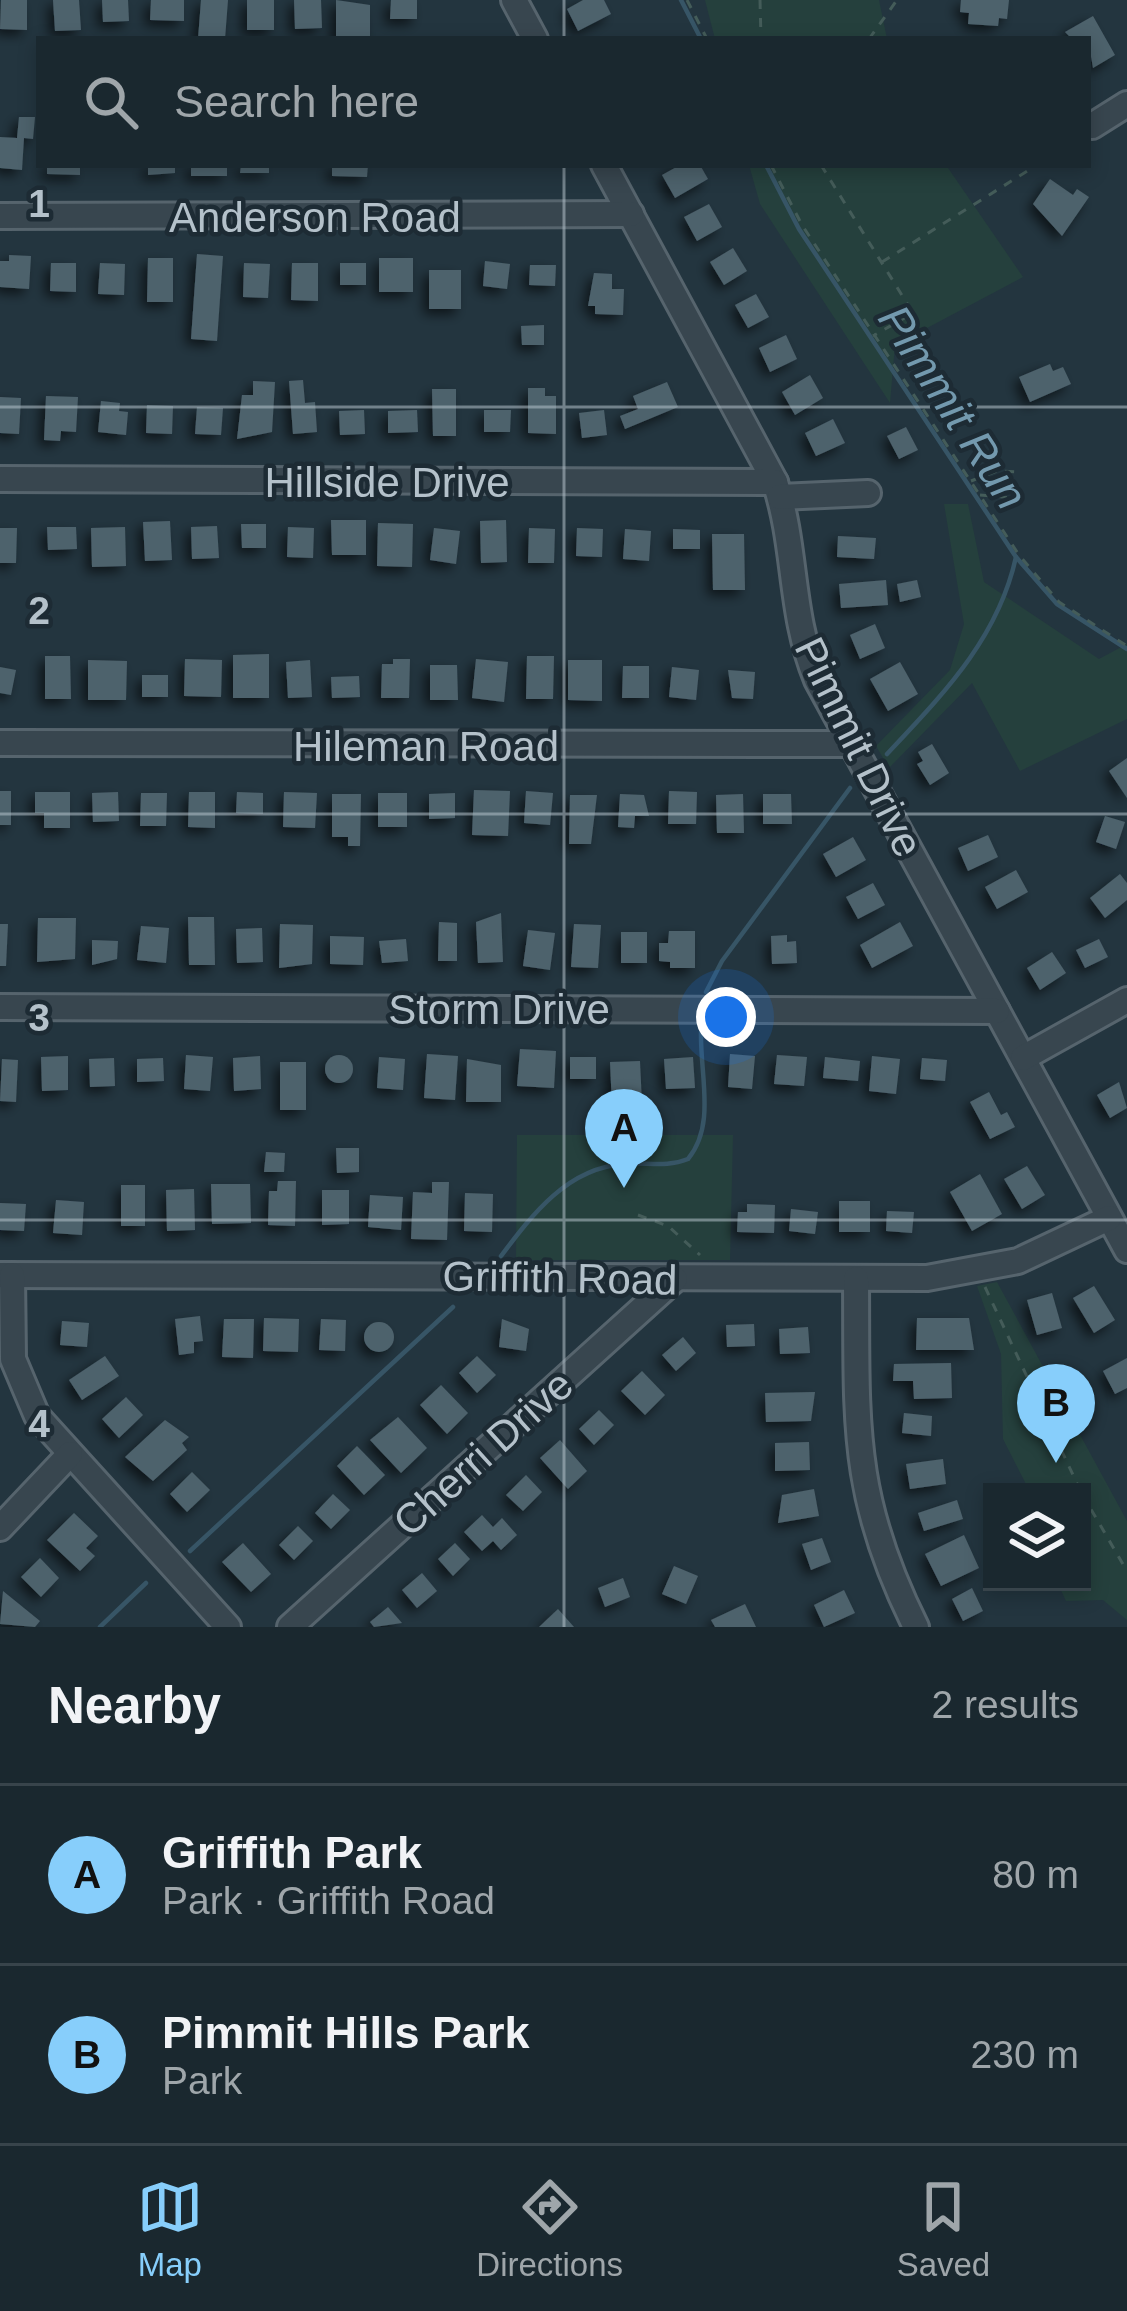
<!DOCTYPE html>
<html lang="en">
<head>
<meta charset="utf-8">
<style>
	:root { --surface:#1a282f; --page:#233037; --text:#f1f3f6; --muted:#9fa6aa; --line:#38444b; --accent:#87cefb }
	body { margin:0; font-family:Helvetica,sans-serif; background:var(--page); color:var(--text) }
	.controls { position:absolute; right:36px; bottom:36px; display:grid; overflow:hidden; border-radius:0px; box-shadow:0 6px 18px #0003 }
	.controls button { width:108px; height:108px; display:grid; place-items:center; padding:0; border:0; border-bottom:3px solid var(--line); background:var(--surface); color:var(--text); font:60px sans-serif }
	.you { position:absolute; left:726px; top:1017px; width:42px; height:42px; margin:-30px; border:9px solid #fff; border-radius:50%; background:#1a73e8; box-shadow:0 0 0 18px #1a73e833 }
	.badge { display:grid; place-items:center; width:78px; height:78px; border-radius:50%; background:var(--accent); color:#111; font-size:39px; font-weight:700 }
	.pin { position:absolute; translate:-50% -99px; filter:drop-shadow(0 3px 6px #0008) }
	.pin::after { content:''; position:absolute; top:63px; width:42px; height:36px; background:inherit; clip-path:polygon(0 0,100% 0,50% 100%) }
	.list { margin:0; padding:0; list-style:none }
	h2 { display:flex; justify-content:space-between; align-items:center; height:156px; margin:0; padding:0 48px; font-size:51px }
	h2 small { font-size:39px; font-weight:400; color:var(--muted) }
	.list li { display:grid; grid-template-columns:78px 1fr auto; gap:36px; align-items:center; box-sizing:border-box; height:180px; padding:0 48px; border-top:3px solid var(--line) }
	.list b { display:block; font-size:45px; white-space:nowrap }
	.list p { margin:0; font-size:39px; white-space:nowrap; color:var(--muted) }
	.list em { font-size:39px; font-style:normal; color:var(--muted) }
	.icon { flex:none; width:66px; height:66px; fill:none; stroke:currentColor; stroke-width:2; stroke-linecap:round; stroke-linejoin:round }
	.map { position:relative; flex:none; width:1127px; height:1627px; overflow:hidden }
	.search { position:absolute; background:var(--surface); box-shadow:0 6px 18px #0003; left:36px; right:36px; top:36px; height:132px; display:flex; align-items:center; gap:30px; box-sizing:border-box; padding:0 42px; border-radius:0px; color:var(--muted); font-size:45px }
	.sheet { height:516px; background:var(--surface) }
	nav { display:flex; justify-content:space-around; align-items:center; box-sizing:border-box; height:168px; border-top:3px solid var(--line); background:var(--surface); font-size:33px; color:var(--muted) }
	nav a { display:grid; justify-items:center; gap:6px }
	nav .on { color:var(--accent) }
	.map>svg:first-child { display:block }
</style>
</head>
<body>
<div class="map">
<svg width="1127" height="1627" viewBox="0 0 1127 1627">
	<defs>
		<filter id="shadow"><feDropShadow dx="-5.5" dy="5.5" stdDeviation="6" flood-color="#0009"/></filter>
	</defs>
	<rect width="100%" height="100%" fill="#23353f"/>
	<g fill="#25403d">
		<polygon points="705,0 879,0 887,39 715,39"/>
		<polygon points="749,165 946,165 1023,277 895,345 890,403 760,204"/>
		<polygon points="944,504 968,504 984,582 1099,659 1127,644 1127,719 1020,771 972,683 889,768 876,746 950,670 964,624"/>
		<polygon points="517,1135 733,1135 730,1260 516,1260"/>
		<polygon points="997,1282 1127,1521 1127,1620 1103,1600 1066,1601 1057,1582 1082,1582 1082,1492 1030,1492 1003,1439 1001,1354 977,1286"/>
	</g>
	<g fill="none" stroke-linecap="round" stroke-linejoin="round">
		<g stroke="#375566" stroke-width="4.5">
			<polyline points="681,0 701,39"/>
			<polyline points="766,165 799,229 1016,557 1057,604 1127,649"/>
			<path d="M887,754C943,694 998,639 1016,557"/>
			<polyline points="706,992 722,961 850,788"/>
			<path d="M501,1256C532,1215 567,1168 624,1164C647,1162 666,1168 688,1159C716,1125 700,1076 701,1032"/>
			<polyline points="190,1551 453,1307"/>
			<polyline points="100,1627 146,1583"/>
		</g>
	</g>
	<g fill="#4e626c" filter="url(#shadow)">
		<polygon points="1,0 27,0 27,30 0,29"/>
		<polygon points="53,0 79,0 81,30 55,31"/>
		<polygon points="102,0 128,0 129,21 103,22"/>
		<polygon points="151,0 184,0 184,21 150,20"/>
		<polygon points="201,0 228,0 225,39 198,39"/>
		<rect x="247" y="0" width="27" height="30"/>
		<polygon points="294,0 321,0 322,28 295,29"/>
		<polygon points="336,0 370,5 370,39 336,39"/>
		<polygon points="391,0 417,0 417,19 390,19"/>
		<polygon points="583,0 604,0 611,14 578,31 567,9"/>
		<polygon points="961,0 1009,0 1007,19 999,18 998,26 968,24 969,13 960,12"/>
		<polygon points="1093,16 1115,55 1093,68 1088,39 1072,39 1065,32"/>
		<polygon points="19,117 35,117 33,139 24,138 22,170 0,168 0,137 17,138"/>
		<polygon points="47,165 80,165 80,175 47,174"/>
		<polygon points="148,165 175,165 175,173 148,175"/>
		<rect x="191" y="165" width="36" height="11"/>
		<polygon points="241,165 269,165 269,173 240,173"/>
		<polygon points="332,165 368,165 367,177 332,176"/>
		<polygon points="680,165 700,165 708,179 675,198 662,175"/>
		<polygon points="1050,179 1073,195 1077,189 1089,197 1062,236 1033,204"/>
		<polygon points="709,204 722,227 697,241 684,217"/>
		<polygon points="733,248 747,271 724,285 710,262"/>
		<polygon points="197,254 223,256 217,341 191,339"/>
		<polygon points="9,255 31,256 29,289 0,287 0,261 9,261"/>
		<polygon points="148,258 173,258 173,302 147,302"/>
		<rect x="379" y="258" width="34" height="34"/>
		<polygon points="485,261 510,264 507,289 483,286"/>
		<polygon points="51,263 76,263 76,292 50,291"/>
		<polygon points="100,263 125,264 124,295 98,294"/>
		<polygon points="244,263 270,264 268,298 243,297"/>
		<polygon points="292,263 318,263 318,301 291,300"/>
		<rect x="340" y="263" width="26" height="22"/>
		<polygon points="530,265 556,265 555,286 529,285"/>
		<rect x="429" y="270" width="32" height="39"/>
		<polygon points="594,273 612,274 612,289 624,289 623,315 595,314 595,306 588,306"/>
		<polygon points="756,294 769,317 748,328 735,305"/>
		<polygon points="544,325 544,345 522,345 521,326"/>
		<polygon points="786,335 797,359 770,372 759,348"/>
		<polygon points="1050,364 1053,371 1063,367 1071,384 1030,402 1019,377"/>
		<polygon points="810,375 823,398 795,415 782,392"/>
		<polygon points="303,380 305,403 315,402 317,432 293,434 289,381"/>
		<polygon points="253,381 275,382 272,432 237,439 242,395 253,395"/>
		<polygon points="667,382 678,407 625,429 620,416 638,409 633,396"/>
		<polygon points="528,388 545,388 545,396 556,396 556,434 528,433"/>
		<polygon points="432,389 456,389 456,436 433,436"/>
		<polygon points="46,396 78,397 76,432 61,431 60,441 44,440"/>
		<polygon points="0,397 21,398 19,434 0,433"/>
		<polygon points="101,401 120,403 119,411 128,412 126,435 98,432"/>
		<polygon points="147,405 173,406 172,434 146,433"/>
		<polygon points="197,407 223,408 221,435 195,434"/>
		<polygon points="364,410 365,434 340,435 339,411"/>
		<polygon points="417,410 418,432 388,433 388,411"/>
		<polygon points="484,410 511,410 510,432 484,432"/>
		<polygon points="604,410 607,435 582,438 579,413"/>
		<polygon points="833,419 845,443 816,456 805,433"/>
		<polygon points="906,427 918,450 899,459 887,436"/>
		<polygon points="331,520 366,520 366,555 332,555"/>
		<polygon points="506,520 507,562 481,563 480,521"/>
		<polygon points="170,521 172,560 145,561 143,522"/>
		<polygon points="378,523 413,524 412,567 377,566"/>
		<polygon points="241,524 266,524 266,548 242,548"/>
		<polygon points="217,526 219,558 192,559 191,527"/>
		<polygon points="47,527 76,527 77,549 48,550"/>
		<polygon points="125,527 126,566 92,567 91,528"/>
		<polygon points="288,527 314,528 313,558 287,557"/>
		<polygon points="0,528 17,528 16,563 0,563"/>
		<polygon points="434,528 460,531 456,564 430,560"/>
		<polygon points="529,528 555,529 554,563 528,563"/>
		<polygon points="577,528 603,529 602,557 576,556"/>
		<polygon points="625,529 651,531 649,561 623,559"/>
		<polygon points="673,529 700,530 700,549 673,549"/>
		<polygon points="712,534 744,534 745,590 713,590"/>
		<polygon points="838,536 876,538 874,559 837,557"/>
		<polygon points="886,580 888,605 841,608 839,584"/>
		<polygon points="917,580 921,597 900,602 897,584"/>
		<polygon points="875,624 885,648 860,659 850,635"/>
		<polygon points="269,654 269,698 233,698 233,655"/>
		<polygon points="45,656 70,656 71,699 45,699"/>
		<polygon points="527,656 554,656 553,699 526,699"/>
		<polygon points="185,659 222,660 221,697 184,696"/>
		<polygon points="393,659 410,659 409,698 381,698 382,664 393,664"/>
		<polygon points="476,659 508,662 504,702 472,698"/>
		<polygon points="88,660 127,661 126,700 88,700"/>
		<polygon points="310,660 312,697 288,698 286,662"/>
		<polygon points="568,660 602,660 602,701 568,700"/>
		<polygon points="900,662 918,694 888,711 870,679"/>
		<polygon points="430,665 457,665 458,700 430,700"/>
		<polygon points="623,666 649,666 649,698 622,698"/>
		<polygon points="0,667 16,670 11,695 0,693"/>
		<polygon points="672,667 699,670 696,700 669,697"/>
		<polygon points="728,670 755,672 753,699 732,698"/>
		<rect x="142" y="675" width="26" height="22"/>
		<polygon points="359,676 360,697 332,698 331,677"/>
		<polygon points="932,744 949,773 930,785 917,764 923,761 918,752"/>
		<polygon points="1127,758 1127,798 1109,771"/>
		<polygon points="474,790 510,791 508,836 472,835"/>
		<rect x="0" y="791" width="11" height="34"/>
		<polygon points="526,791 553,793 550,825 524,823"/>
		<polygon points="669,791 697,792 696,824 668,824"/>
		<polygon points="35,792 70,792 70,828 44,828 44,813 35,813"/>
		<polygon points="118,792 119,821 93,822 92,793"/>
		<polygon points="189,792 215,792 215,828 188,827"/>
		<polygon points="237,792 263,793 263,814 236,813"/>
		<polygon points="284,792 317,793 315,828 283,827"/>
		<polygon points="141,793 167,793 166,826 140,826"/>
		<rect x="378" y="793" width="29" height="34"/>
		<polygon points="455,793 455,818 429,819 429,794"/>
		<polygon points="332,794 361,794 360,846 348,846 348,837 332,837"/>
		<polygon points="620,794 644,795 649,816 635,816 634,828 618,827"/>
		<polygon points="743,794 744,833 717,833 716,795"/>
		<polygon points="763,794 791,794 792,824 763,824"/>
		<polygon points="570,795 597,795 591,844 569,844"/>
		<polygon points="1105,816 1125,822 1116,849 1096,842"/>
		<polygon points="988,835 998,857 968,871 958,848"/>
		<polygon points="853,837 866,860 836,877 823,854"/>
		<polygon points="1016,870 1028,892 997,909 985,887"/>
		<polygon points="1120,874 1127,883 1127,900 1105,918 1090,898"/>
		<polygon points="873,883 885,905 858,919 846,897"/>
		<polygon points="501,913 503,962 478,963 476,922"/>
		<polygon points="188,917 214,917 215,965 189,965"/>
		<polygon points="38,918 76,918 75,959 37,962"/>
		<polygon points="439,922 457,923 457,961 438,961"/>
		<polygon points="900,922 913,946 872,968 860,945"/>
		<polygon points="0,924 8,924 6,966 0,966"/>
		<polygon points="280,924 313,925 312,964 279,968"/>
		<polygon points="574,924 601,925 598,968 571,967"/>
		<polygon points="141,926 169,928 166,963 137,960"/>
		<polygon points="262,928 263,962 237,963 236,929"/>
		<polygon points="528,930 555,933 550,970 523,966"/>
		<polygon points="669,931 695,931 695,968 670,968 670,962 659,961 659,943 668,943"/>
		<rect x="621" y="932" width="26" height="31"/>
		<polygon points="787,935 787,942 796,941 797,963 772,964 771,936"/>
		<polygon points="330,936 364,937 363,965 330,964"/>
		<polygon points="406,939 408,961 382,963 379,941"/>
		<polygon points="1099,939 1108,957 1085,968 1076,950"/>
		<polygon points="92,940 118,941 117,959 92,965"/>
		<polygon points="1052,952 1066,973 1040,990 1027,968"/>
		<polygon points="520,1049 556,1051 554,1088 517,1086"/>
		<polygon points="427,1054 458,1056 455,1100 424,1098"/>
		<polygon points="730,1054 755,1056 752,1089 728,1087"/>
		<circle cx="339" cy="1069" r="14"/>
		<polygon points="186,1055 213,1057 210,1091 184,1089"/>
		<polygon points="777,1055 807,1057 804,1086 774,1084"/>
		<polygon points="68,1056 68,1090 42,1091 41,1057"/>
		<polygon points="260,1056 261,1089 234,1091 233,1058"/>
		<polygon points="872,1056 900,1059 896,1094 869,1091"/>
		<polygon points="379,1057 405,1059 403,1090 377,1088"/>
		<rect x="570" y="1057" width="26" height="22"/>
		<polygon points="693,1057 695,1088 666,1089 664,1059"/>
		<polygon points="825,1057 860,1061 858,1081 823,1078"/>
		<polygon points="114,1058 115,1086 90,1087 89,1059"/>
		<polygon points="163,1058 164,1081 137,1082 137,1059"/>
		<polygon points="922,1058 947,1060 945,1081 920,1079"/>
		<polygon points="2,1059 18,1060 16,1102 0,1101"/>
		<polygon points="467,1059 501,1065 501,1102 466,1102"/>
		<polygon points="640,1061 642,1104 612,1106 610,1062"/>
		<rect x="280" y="1062" width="26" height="48"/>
		<polygon points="1119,1082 1127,1108 1110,1118 1097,1095"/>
		<polygon points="989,1092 1001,1115 1007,1112 1015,1127 990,1139 970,1102"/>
		<polygon points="336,1148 359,1148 359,1172 337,1173"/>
		<polygon points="266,1152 285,1153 284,1172 264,1172"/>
		<polygon points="1027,1166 1045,1195 1022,1209 1004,1179"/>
		<polygon points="980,1174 1002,1214 972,1231 950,1192"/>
		<polygon points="278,1181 296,1181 295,1226 268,1225 269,1191 277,1191"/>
		<polygon points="432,1182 449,1182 447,1240 411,1239 413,1192 432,1193"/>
		<polygon points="211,1184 250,1184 251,1223 212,1224"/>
		<rect x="121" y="1185" width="24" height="41"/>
		<polygon points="194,1189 195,1230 167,1231 166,1190"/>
		<polygon points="322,1190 349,1190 349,1224 322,1225"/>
		<polygon points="465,1193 493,1194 492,1232 464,1231"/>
		<polygon points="370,1195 403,1197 401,1230 368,1227"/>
		<polygon points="56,1200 84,1202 82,1235 53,1233"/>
		<rect x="839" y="1201" width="31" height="31"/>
		<polygon points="0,1203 26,1204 24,1231 0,1230"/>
		<polygon points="747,1204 775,1205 774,1233 737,1232 738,1212 747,1212"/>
		<polygon points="791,1209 818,1212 815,1234 789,1231"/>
		<polygon points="887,1211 914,1212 912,1233 886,1231"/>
		<polygon points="1094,1286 1115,1320 1094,1333 1073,1298"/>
		<polygon points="1052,1293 1062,1328 1037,1335 1027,1300"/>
		<polygon points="200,1316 203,1341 194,1342 194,1353 179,1355 175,1319"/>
		<polygon points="264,1318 299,1319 298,1352 263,1351"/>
		<polygon points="917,1318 969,1318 974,1350 916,1350"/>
		<polygon points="224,1319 254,1319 253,1358 222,1357"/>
		<polygon points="321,1319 346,1320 345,1351 319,1350"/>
		<polygon points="502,1319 529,1329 526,1351 499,1347"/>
		<polygon points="62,1321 89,1323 87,1347 60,1345"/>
		<circle cx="379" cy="1337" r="15"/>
		<polygon points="754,1324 755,1346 727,1347 726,1325"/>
		<polygon points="808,1327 810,1353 780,1354 779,1329"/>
		<polygon points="683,1337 696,1353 676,1371 662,1355"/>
		<polygon points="105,1356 119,1376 82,1400 69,1380"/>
		<polygon points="477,1356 496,1375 477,1393 459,1373"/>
		<polygon points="1127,1358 1127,1388 1115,1394 1103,1371"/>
		<polygon points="951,1363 952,1398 914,1399 913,1381 893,1381 894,1364"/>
		<polygon points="642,1371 665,1395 645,1415 621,1391"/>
		<polygon points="441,1385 468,1413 447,1434 420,1405"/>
		<polygon points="815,1392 811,1421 766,1422 765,1393"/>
		<polygon points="126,1397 143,1415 119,1438 102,1419"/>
		<polygon points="599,1410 614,1425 594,1445 579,1429"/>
		<polygon points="904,1413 932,1416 931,1436 902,1433"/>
		<polygon points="398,1417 427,1448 401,1473 370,1440"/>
		<polygon points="165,1420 189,1437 182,1443 187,1450 153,1481 125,1457"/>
		<polygon points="560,1440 587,1471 568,1489 540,1458"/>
		<polygon points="809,1442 810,1470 775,1471 775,1443"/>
		<polygon points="357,1446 385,1475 364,1495 337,1466"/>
		<polygon points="943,1459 946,1484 910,1489 906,1464"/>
		<polygon points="192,1472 210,1490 187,1512 170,1494"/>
		<polygon points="526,1475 542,1492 523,1511 506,1495"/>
		<polygon points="814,1489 819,1516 778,1523 782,1495"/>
		<polygon points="333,1494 350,1510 331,1529 315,1513"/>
		<polygon points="957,1500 963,1519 924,1531 918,1513"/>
		<polygon points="74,1513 98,1536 86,1548 95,1556 80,1571 47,1540"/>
		<polygon points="482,1515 493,1527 502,1518 517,1535 501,1550 493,1541 482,1551 464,1532"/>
		<polygon points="298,1526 313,1541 294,1560 279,1545"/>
		<polygon points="964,1535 979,1568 941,1586 925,1554"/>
		<polygon points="822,1538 831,1562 811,1570 802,1544"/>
		<polygon points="243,1543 271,1574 251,1592 222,1562"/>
		<polygon points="455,1543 470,1559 453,1576 438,1559"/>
		<polygon points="40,1558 59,1578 41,1597 21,1577"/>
		<polygon points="674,1566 698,1576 686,1604 662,1594"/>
		<polygon points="422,1573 437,1591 417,1608 402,1590"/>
		<polygon points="623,1578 630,1597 605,1607 598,1588"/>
		<polygon points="972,1588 983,1611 963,1621 952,1599"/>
		<polygon points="844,1590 855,1613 824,1627 814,1605"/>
		<polygon points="3,1591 40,1621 35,1627 0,1624"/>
		<polygon points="745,1604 756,1627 715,1627 711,1620"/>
		<polygon points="388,1607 402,1623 374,1627 370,1622"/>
		<polygon points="558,1609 574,1627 539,1627"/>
	</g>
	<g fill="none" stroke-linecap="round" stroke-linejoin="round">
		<g stroke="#56646d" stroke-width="30">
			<g id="minor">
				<polyline points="514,0 535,39"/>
				<polyline points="1092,126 1127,104"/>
				<path d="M604,165L775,482C797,548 789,612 817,680L1127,1250"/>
				<polyline points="0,216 631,214"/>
				<polyline points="0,479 775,482"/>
				<polyline points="780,497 868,493"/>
				<polyline points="0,743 851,744"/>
				<polyline points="0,1007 997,1011"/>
				<polyline points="1023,1058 1127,1000"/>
				<polyline points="0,1275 927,1278 1018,1261 1109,1218"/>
				<polyline points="12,1275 13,1359 37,1416 228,1627"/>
				<path d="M856,1279C857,1422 850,1495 916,1627"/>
				<polyline points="0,1528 70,1454"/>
				<polyline points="290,1627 675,1279"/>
			</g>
		</g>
		<g stroke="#445c59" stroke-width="3" stroke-dasharray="9 9" stroke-linecap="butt">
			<polyline points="687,0 707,39"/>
			<polyline points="760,0 761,39"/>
			<polyline points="869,39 897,0"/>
			<polyline points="771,165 802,225 1019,555 1059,602 1127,646"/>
			<polyline points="821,165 913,313 873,336"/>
			<polyline points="882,262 1037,165"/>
			<polyline points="971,481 997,471 1020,472"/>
			<polyline points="980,495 1014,498"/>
			<polyline points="638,1215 668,1226 700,1255"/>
			<polyline points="985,1287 1081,1492"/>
			<polyline points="1082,1494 1127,1571"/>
		</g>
		<use href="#minor" stroke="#38464f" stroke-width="24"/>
	</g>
	<path fill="none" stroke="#b4c1ca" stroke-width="3" stroke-opacity="0.55" d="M564,0V39M564,165V1627M0,407H1127M0,814H1127M0,1220H1127"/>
	<g text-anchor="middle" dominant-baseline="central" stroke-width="9" stroke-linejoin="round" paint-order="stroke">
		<g font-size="42" fill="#b4c1ca" stroke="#1d2b34">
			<text x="315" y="217">Anderson Road</text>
			<text x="387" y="482">Hillside Drive</text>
			<text x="426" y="746">Hileman Road</text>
			<text transform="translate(859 747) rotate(64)">Pimmit Drive</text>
			<text x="499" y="1009">Storm Drive</text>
			<text transform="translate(560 1278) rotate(1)">Griffith Road</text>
			<text transform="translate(483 1453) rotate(-42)">Cherri Drive</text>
		</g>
		<g font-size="45" font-style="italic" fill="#7399ae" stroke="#1d2b34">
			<text transform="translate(953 407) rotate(57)">Pimmit Run</text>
		</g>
	</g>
	<g font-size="39" text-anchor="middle" font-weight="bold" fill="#b4c1ca" stroke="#1d2b34" stroke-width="9" stroke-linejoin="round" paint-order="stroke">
		<text x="39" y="217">1</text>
		<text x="39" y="624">2</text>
		<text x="39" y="1031">3</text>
		<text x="39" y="1437">4</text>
	</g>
</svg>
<div class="controls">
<button><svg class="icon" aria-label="layers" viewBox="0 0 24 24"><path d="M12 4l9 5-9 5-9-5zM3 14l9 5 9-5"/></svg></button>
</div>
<div class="you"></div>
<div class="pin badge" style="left:624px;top:1188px">A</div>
<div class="pin badge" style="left:1056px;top:1463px">B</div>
<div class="search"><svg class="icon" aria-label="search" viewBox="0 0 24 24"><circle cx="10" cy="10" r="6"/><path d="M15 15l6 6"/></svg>Search here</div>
</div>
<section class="sheet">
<h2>Nearby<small>2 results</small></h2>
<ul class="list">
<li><span class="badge">A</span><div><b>Griffith Park</b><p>Park · Griffith Road</p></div><em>80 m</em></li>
<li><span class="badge">B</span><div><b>Pimmit Hills Park</b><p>Park</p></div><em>230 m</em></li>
</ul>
</section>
<nav>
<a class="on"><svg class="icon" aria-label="map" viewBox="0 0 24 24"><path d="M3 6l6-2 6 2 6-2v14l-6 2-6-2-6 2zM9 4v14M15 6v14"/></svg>Map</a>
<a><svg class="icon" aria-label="directions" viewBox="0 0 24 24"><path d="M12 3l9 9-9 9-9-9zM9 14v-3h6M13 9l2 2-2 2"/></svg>Directions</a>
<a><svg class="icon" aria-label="saved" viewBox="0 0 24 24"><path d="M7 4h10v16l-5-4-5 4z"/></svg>Saved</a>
</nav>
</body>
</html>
